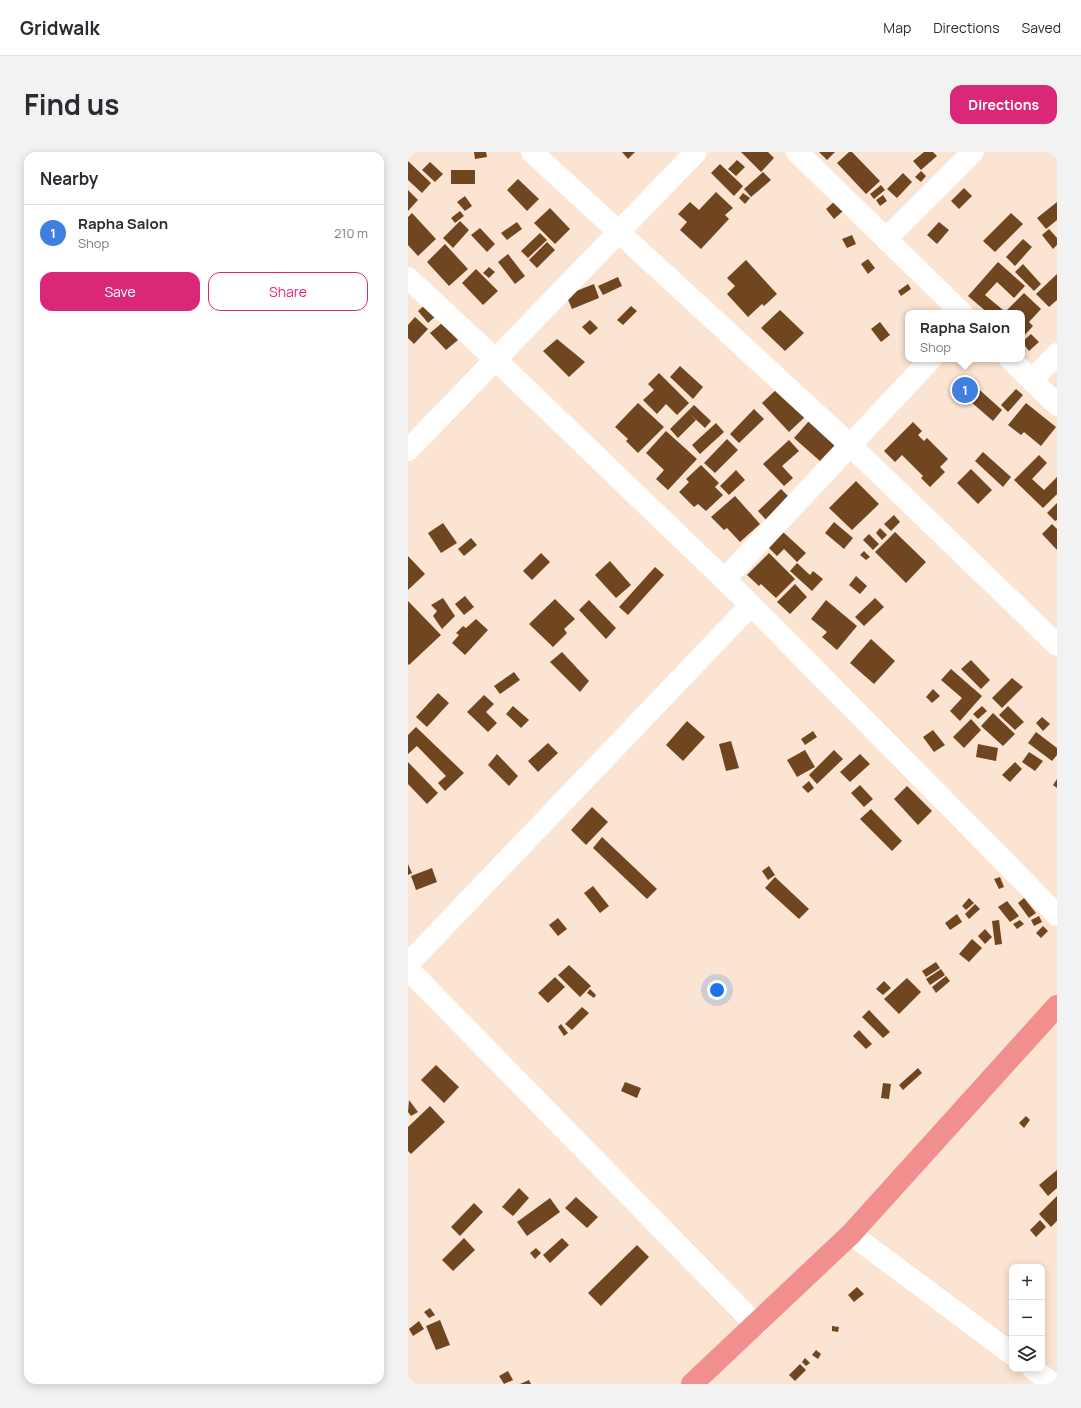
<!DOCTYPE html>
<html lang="en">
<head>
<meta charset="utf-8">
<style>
	:root { --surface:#fff; --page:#f2f2f3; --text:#2b2b33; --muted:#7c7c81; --line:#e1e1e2; --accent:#db2777 }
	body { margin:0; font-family:Manrope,sans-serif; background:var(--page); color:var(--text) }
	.controls { position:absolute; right:12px; bottom:12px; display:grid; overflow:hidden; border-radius:8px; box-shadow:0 2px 10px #0003 }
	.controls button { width:36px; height:36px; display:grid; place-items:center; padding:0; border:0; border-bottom:1px solid var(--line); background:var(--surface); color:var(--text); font:20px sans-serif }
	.you { position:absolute; left:309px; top:838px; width:14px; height:14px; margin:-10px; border:3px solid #fff; border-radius:50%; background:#1a73e8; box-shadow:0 0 0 6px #1a73e833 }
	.badge { display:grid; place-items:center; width:26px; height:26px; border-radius:50%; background:var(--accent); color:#fff; font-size:13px; font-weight:700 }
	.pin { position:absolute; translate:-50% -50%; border:2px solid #fff; box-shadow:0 1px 4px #0006 }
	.popup { position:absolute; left:497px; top:158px; width:120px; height:52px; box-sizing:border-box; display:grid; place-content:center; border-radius:8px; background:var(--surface); filter:drop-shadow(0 1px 3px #0005); font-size:13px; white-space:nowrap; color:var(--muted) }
	.popup b { font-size:15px; color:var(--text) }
	.popup::after { content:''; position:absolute; left:50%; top:100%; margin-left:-8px; border:8px solid transparent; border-top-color:var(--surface) }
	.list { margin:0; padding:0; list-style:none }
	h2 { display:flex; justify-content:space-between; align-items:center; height:52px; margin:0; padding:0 16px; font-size:17px }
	h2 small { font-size:13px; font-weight:400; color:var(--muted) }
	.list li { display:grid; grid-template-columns:26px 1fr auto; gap:12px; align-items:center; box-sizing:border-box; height:56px; padding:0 16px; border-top:1px solid var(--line) }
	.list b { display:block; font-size:15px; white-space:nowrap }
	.list p { margin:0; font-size:13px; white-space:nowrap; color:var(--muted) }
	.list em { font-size:13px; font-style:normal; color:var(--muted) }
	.actions { display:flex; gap:8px; padding:12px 16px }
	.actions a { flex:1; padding:9px 0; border:1px solid var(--accent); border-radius:12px; text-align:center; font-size:14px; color:var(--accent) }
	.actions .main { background:var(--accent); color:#fff }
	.icon { flex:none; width:22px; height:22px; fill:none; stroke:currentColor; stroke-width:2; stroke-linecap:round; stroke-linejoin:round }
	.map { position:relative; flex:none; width:649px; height:1232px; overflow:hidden; border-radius:12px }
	header { display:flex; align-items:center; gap:24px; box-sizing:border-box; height:56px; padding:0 20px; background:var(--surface); border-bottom:1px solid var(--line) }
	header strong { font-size:19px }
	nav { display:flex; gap:22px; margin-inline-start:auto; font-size:14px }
	.intro { display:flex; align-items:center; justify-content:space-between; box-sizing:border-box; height:96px; padding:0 24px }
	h1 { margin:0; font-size:28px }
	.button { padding:10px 18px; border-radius:12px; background:var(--accent); color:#fff; font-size:14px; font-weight:700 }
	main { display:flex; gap:24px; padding:0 24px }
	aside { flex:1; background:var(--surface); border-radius:12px; box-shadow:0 2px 10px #0003 }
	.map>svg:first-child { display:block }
</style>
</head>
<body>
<header>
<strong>Gridwalk</strong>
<nav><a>Map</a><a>Directions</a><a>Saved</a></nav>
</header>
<div class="intro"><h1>Find us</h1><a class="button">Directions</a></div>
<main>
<aside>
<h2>Nearby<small></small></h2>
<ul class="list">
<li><span class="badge" style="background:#3f7fe0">1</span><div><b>Rapha Salon</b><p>Shop</p></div><em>210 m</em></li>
</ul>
<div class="actions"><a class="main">Save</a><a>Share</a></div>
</aside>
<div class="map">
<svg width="649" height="1232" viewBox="0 0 649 1232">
	<rect width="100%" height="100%" fill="#fbe4d2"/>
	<g fill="#6f461f">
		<polygon points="66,0 78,0 79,5 67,7"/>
		<polygon points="214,0 227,0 220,7"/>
		<polygon points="333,0 360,0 366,6 353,20"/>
		<polygon points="411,0 427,0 419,8"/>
		<polygon points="441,0 444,0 472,29 458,42 429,11"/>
		<polygon points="516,0 525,0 529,4 513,18 505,9"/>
		<polygon points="329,8 337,15 328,24 320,17"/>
		<polygon points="0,9 23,31 14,41 0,28"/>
		<polygon points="22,10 35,22 27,30 14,18"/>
		<polygon points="312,12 335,34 326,44 303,21"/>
		<rect x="43" y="18" width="24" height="14"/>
		<polygon points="513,19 518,24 513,30 507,25"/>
		<polygon points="355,20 363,28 343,45 336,37"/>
		<polygon points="495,21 504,30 489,46 479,37"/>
		<polygon points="110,27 131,47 119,59 99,38"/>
		<polygon points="473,33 477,38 466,47 462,42"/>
		<polygon points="556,36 564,44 551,57 543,49"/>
		<polygon points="0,38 10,48 0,59"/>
		<polygon points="308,40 325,56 317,63 321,67 293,97 272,78 279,70 270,62 282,50 291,58"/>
		<polygon points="335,41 342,46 337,52 331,46"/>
		<polygon points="475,43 479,49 472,54 468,48"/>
		<polygon points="57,44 64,54 57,59 49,50"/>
		<polygon points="427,49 435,59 426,67 418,57"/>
		<polygon points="649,50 649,68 638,77 629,66"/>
		<polygon points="142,56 162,77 147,92 126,71"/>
		<polygon points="52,59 56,64 47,71 43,66"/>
		<polygon points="4,61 28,87 10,104 0,93 0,65"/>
		<polygon points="603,61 615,72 587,100 575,89"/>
		<polygon points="52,69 61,78 45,96 35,86"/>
		<polygon points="109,70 114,77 99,88 93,81"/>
		<polygon points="531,70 541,78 529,92 519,83"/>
		<polygon points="72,76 87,92 79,100 63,83"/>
		<polygon points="641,77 649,86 649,93 645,97 634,83"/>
		<polygon points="132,81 139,88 120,106 113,99"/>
		<polygon points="444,83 448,92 439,96 434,87"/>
		<polygon points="615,87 624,95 607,114 598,105"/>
		<polygon points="139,90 147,98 129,116 121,108"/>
		<polygon points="37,92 60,117 41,134 19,110"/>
		<polygon points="100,102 117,124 107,132 90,110"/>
		<polygon points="460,107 467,116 460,122 453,112"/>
		<polygon points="338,108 369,142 356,154 354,152 340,165 319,142 327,134 319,126"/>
		<polygon points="590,110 617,134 606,146 589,130 577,143 595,158 592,161 580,161 560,144"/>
		<polygon points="615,112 633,132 626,139 607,120"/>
		<polygon points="81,115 87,120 81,126 75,121"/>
		<polygon points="68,117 90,139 75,153 54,131"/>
		<polygon points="649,122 649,148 641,155 628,142"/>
		<polygon points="210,125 214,134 195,143 190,134"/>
		<polygon points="186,132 191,146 164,157 158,143"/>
		<polygon points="500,132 503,137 493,144 490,139"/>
		<polygon points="616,141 633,157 621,170 625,174 614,186 614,161 596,161"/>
		<polygon points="19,151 29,163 20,171 10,159"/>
		<polygon points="223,154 229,159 215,173 209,168"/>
		<polygon points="372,158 396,181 377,199 353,176"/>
		<polygon points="7,165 20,177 6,192 0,186 0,173"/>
		<polygon points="182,168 190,176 182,183 174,175"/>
		<polygon points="472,170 482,183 473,190 463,177"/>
		<polygon points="34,171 50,188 38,198 22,181"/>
		<polygon points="623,182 631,190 621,199 614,190"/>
		<polygon points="149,187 177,210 161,225 135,199"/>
		<polygon points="272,214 295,235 285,247 262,225"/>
		<polygon points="251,221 281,251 269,263 258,252 249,262 235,248 246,238 240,232"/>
		<polygon points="565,232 594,258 585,269 555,243"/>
		<polygon points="371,235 398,264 381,280 354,251"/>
		<polygon points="608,237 615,243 600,260 593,253"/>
		<polygon points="230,251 256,275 230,301 218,289 220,287 207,275"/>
		<polygon points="618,251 648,275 633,294 616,280 613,283 600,273"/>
		<polygon points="286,253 303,269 297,276 282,262 288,268 270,286 262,277"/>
		<polygon points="346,257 356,267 331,291 322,282"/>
		<polygon points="401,269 427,293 412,309 386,286"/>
		<polygon points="505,270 514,279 510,283 516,289 519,286 540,307 532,315 537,320 522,335 513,326 515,324 494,303 487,310 476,299"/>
		<polygon points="308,271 316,280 292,302 284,293"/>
		<polygon points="258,279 289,307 260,338 248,327 256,318 238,301"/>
		<polygon points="319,287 330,298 307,321 296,311"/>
		<polygon points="381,288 391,299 374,314 385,326 376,334 355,312"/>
		<polygon points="575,300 603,325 595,335 567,309"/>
		<polygon points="631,303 639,311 624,327 636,338 649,325 649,342 635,356 606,328"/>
		<polygon points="293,313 311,331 307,335 315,343 298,359 290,352 286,355 271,340 281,330 278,327"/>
		<polygon points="563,317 584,338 570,352 549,331"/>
		<polygon points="328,318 337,328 321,343 312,334"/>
		<polygon points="448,329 471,352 444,378 421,356"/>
		<polygon points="373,337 383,347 360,370 350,359"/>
		<polygon points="327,344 352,372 332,390 319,376 316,378 303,365"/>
		<polygon points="649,351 649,368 647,369 639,361"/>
		<polygon points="486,363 492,370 483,379 476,372"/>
		<polygon points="426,370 445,386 436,397 417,381"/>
		<polygon points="35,371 49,391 33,401 20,381"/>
		<polygon points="644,372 649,377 649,398 634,382"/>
		<polygon points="472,376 479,383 474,388 468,381"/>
		<polygon points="375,380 398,401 389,410 376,397 369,404 360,395"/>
		<polygon points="487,380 518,410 498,431 467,400"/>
		<polygon points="461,382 471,392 465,398 455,388"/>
		<polygon points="63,386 69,393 56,404 50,397"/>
		<polygon points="456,399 462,405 458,408 452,403"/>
		<polygon points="133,401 142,410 124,428 115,419"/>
		<polygon points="361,401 387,427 368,446 353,432 351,434 339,423"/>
		<polygon points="0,404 17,422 0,438"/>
		<polygon points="202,409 223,433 208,446 187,423"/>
		<polygon points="389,411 402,423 405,419 415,427 404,439 382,419"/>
		<polygon points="247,415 256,423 220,463 211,455"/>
		<polygon points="448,424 459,434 452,442 441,433"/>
		<polygon points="387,432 399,445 382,462 369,450"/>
		<polygon points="57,444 66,455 56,463 47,452"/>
		<polygon points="35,446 47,464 34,477 25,464 29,459 23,453"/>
		<polygon points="467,446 476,455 456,474 447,465"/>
		<polygon points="147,447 167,467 156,477 159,481 145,495 121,472"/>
		<polygon points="181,448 208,476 198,487 171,458"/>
		<polygon points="418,448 449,474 429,498 414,485 419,480 403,467"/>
		<polygon points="0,449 33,483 1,513 0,512"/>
		<polygon points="68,467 80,478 57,503 44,491 51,483 48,481 55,474 58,476"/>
		<polygon points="463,487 487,509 466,532 442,511"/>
		<polygon points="154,500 181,529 172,540 142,510"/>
		<polygon points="563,508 582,528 573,537 553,517"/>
		<polygon points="543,517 574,544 552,569 542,559 554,546 533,528"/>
		<polygon points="106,520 112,528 92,542 86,534"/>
		<polygon points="604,526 615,535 594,556 584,546"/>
		<polygon points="525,537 532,544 524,551 518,545"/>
		<polygon points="30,541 41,551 19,575 8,565"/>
		<polygon points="76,543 86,552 78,560 89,571 80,580 59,560"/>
		<polygon points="105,554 121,568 113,576 98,562"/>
		<polygon points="574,554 579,559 570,567 565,562"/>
		<polygon points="600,554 616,570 607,578 591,563"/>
		<polygon points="585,561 607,582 595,594 573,574"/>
		<polygon points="634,565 642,572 635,579 628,571"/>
		<polygon points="563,567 573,578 556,596 545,585"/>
		<polygon points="279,569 297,585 275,609 258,593"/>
		<polygon points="8,575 56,621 37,639 30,631 38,624 9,594 0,602 0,583"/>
		<polygon points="525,578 537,593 526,600 515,585"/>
		<polygon points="405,579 409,585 397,593 393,587"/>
		<polygon points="628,580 649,596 649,603 644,609 620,591"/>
		<polygon points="323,589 331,616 318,619 311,592"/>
		<polygon points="140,591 150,601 130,620 120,609"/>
		<polygon points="570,592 590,596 588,609 568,605"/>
		<polygon points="397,598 407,615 389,625 379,608"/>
		<polygon points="426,598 435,607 409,632 401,623"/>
		<polygon points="621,600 635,609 627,619 614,610"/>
		<polygon points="89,602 110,624 101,634 80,613"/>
		<polygon points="452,602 462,612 442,630 432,620"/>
		<polygon points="0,610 30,641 19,652 0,632"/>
		<polygon points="607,610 614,617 602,630 594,623"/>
		<polygon points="649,627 649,636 645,633"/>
		<polygon points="401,629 406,636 400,641 394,635"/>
		<polygon points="452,633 465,647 456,655 443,641"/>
		<polygon points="499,634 524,659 510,673 486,647"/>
		<polygon points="184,655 200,670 178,693 163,678"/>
		<polygon points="463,657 494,689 484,699 452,667"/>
		<polygon points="194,685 249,737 239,747 185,696"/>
		<polygon points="0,712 4,721 0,723"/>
		<polygon points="361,714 367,723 360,728 354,719"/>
		<polygon points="24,716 29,730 8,738 3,724"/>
		<polygon points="367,725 401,757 391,767 357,736"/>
		<polygon points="592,725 596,735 591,737 586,727"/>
		<polygon points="185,734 201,754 192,761 176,741"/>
		<polygon points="561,746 566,751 558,758 554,754"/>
		<polygon points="616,746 628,761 621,766 610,751"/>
		<polygon points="599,749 611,764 602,770 590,755"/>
		<polygon points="567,752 572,757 561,767 557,762"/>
		<polygon points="549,762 554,770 542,778 537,771"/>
		<polygon points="631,764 634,770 626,774 623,768"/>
		<polygon points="150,766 159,777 150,784 141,773"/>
		<polygon points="591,768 594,792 587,793 584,769"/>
		<polygon points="612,768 616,772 609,777 605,772"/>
		<polygon points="635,774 640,779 633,786 628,781"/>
		<polygon points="577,777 584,785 577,792 570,784"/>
		<polygon points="564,787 574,796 561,810 551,802"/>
		<polygon points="528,810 532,816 518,825 514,819"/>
		<polygon points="161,813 183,834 172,845 150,823"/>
		<polygon points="533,817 537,823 522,833 518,827"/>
		<polygon points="538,824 542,829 528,841 524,835"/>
		<polygon points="147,825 157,835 140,851 130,841"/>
		<polygon points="499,826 513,840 491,862 476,847"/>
		<polygon points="476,829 483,836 475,843 468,837"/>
		<polygon points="182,837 188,843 186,846 179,841"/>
		<polygon points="174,855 181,861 164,878 157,872"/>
		<polygon points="461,858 482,880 475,886 454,865"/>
		<polygon points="153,872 160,881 156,884 150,875"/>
		<polygon points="451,878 464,892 458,897 445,884"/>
		<polygon points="28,913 51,935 36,951 13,928"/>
		<polygon points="510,916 514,921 495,938 491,933"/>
		<polygon points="217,930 233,936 229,946 213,939"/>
		<polygon points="475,931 483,932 481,947 473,946"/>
		<polygon points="1,948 10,960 3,964 0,960"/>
		<polygon points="22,954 37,970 3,1002 0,999 0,975"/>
		<polygon points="618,964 622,968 616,976 611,971"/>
		<polygon points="649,1018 649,1036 640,1044 631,1033"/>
		<polygon points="111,1036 121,1046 105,1064 94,1055"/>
		<polygon points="649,1044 649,1069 643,1075 631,1062"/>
		<polygon points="168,1045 190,1065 179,1076 157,1056"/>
		<polygon points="142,1046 152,1060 119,1084 109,1070"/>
		<polygon points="66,1051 75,1060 52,1084 43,1075"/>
		<polygon points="632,1068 638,1075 628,1085 622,1078"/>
		<polygon points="56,1086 67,1098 45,1119 34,1108"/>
		<polygon points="154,1086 161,1093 142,1111 135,1103"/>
		<polygon points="229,1093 241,1105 193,1154 180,1141"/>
		<polygon points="128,1096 133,1101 127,1107 122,1101"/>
		<polygon points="449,1135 456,1142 446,1150 440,1143"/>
		<polygon points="22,1156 27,1163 21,1166 16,1160"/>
		<polygon points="32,1168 42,1193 28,1198 18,1174"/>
		<polygon points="11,1169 16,1177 5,1184 1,1177"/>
		<polygon points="424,1174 431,1175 430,1180 424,1179"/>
		<polygon points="408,1198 413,1202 410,1207 404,1203"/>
		<polygon points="397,1206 402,1211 398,1214 394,1210"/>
		<polygon points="392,1212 398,1218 387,1229 381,1223"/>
		<polygon points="100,1219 105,1228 96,1232 91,1224"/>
		<polygon points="121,1228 123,1232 112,1232"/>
	</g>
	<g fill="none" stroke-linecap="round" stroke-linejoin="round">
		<g stroke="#fff" stroke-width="22">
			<polyline points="124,0 442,293 649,493"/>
			<polyline points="389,0 554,161"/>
			<polyline points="478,87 565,0"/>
			<polyline points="0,126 87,207 343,453 649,763"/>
			<polyline points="602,207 649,253"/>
			<polyline points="624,228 649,202"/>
			<polyline points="0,298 288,0"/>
			<polyline points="316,428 523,207"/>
			<polyline points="0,812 343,453"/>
			<polyline points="0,817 348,1173"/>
			<polyline points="443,1082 604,1202"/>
			<polyline points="625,1217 645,1232"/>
		</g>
		<polyline stroke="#f18f8e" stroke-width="22" points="284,1232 443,1082 649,854"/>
	</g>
</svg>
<div class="controls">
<button>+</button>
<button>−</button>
<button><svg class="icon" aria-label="layers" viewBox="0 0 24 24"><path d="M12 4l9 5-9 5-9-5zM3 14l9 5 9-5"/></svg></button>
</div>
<div class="you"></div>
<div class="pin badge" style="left:557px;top:238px;background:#3f7fe0">1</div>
<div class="popup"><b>Rapha Salon</b>Shop</div>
</div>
</main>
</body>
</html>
